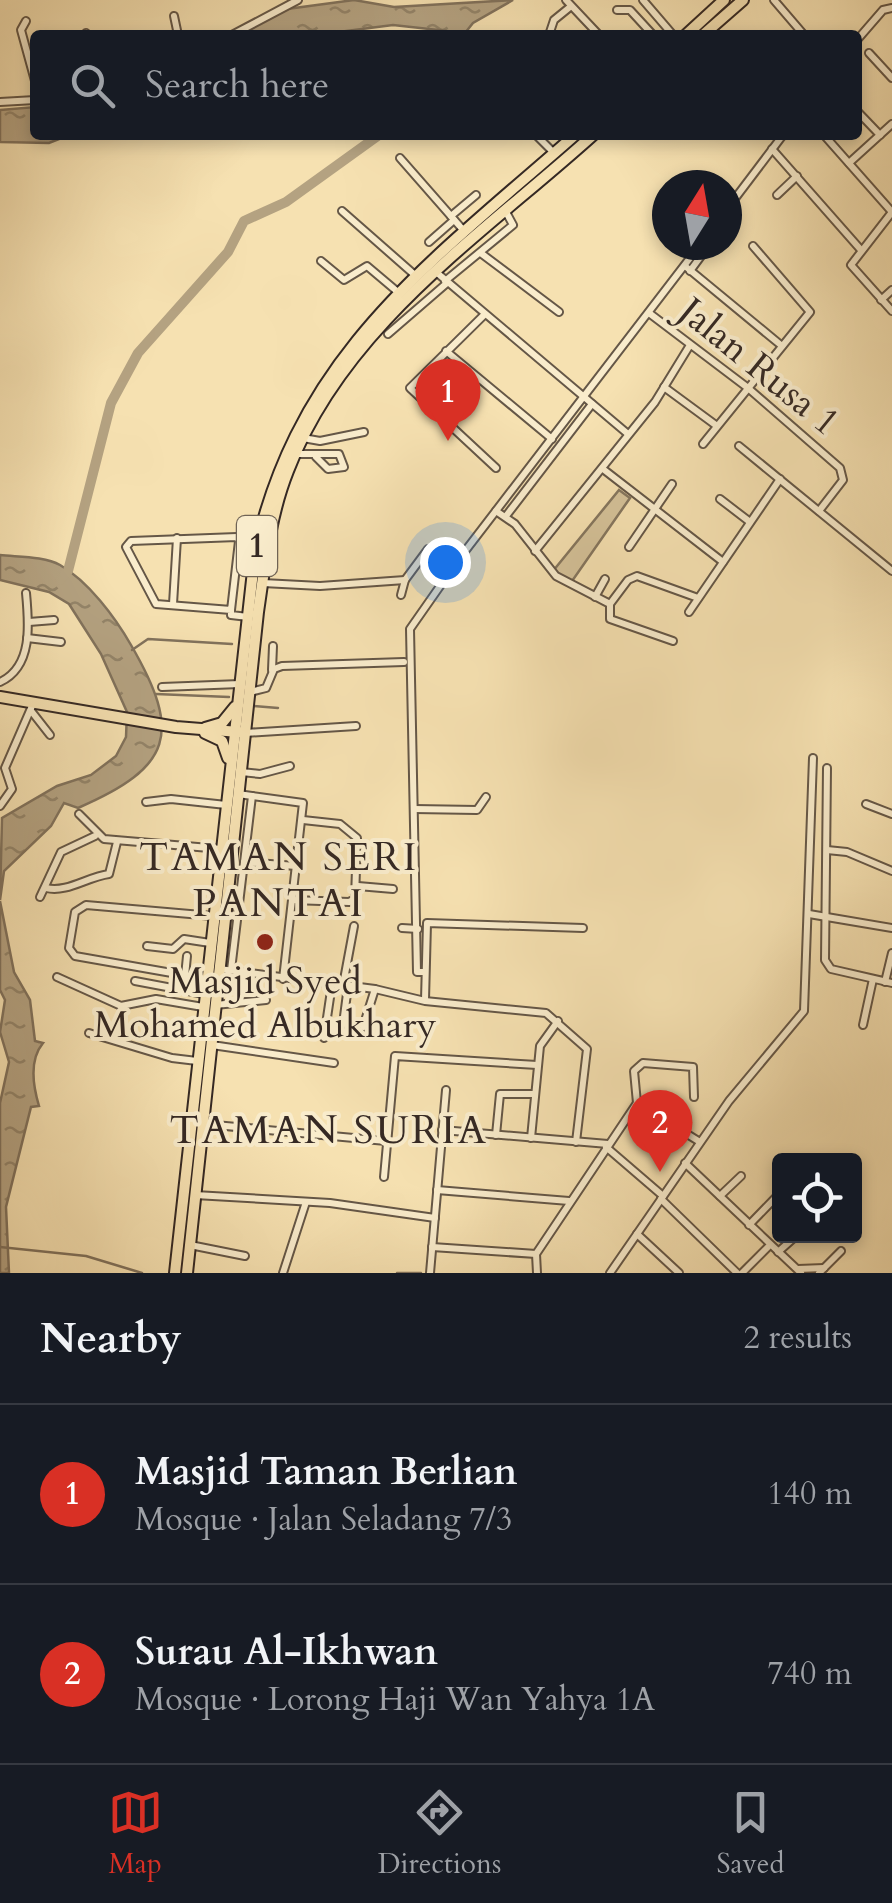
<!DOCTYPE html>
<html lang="en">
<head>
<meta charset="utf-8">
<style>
	:root { --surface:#171b24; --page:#20242c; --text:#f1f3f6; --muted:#9ea1a6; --line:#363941; --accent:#d93025 }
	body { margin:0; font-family:Cardo,serif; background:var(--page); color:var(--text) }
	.controls { position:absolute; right:30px; bottom:30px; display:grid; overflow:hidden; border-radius:10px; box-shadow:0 5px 15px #0003 }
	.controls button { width:90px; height:90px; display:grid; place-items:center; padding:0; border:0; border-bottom:2px solid var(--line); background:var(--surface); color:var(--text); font:50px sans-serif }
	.compass { position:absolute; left:652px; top:170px; width:90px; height:90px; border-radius:50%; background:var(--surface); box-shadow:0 5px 15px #0003; rotate:11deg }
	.you { position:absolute; left:445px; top:562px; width:35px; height:35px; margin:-25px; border:8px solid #fff; border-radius:50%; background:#1a73e8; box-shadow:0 0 0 15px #1a73e833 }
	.badge { display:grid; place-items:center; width:65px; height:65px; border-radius:50%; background:var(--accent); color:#fff; font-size:32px; font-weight:700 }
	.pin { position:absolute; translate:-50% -82px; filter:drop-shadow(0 2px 5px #0008) }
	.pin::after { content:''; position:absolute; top:52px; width:35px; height:30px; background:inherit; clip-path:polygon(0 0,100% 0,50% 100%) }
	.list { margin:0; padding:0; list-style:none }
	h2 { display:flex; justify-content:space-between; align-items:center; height:130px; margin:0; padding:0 40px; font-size:42px }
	h2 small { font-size:32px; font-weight:400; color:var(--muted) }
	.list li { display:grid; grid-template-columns:65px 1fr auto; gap:30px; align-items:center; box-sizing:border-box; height:180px; padding:0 40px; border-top:2px solid var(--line) }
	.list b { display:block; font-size:38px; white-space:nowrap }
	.list p { margin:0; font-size:32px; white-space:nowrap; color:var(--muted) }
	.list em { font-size:32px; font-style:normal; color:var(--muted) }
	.icon { flex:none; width:55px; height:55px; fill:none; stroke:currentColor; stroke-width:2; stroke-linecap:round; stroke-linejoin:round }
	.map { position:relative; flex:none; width:892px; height:1273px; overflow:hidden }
	.search { position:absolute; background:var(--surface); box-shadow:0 5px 15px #0003; left:30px; right:30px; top:30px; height:110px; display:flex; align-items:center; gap:25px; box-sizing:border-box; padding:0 35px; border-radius:10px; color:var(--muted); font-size:38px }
	.sheet { height:490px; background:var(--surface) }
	nav { display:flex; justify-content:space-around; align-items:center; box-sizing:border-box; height:140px; border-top:2px solid var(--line); background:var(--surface); font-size:28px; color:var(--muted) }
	nav a { display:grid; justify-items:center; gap:5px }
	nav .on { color:var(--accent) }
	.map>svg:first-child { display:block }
</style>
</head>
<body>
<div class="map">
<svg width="892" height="1273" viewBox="0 0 892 1273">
	<defs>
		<pattern id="water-ripples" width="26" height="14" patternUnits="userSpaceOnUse" patternTransform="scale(2.5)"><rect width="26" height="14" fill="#b4a281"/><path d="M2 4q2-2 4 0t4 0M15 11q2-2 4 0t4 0" fill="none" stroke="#938469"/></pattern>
	</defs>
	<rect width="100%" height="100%" fill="#f6e1b1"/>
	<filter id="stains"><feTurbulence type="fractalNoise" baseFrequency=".002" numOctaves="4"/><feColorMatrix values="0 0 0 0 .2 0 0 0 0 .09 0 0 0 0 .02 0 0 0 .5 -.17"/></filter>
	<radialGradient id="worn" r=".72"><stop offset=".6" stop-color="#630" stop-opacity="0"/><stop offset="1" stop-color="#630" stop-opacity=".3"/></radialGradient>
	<polygon fill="#d5c299" stroke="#85765e" stroke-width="2.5" points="619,490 630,498 570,584 553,571"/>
	<g fill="url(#water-ripples)" stroke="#81725c" stroke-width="2.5">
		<polygon points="354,0 394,7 513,0 473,23 465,33 393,25 315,35 238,35 287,9"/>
		<polygon points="35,107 35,135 69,135 49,143 0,142 0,110"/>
		<path d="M0,555C17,557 45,556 60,565C88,581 115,617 131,645C182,733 173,767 78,808L64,803L51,826L4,871L0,900L2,818L57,786L91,775L116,756L126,737L127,712L101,654L69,604L49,592L0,580Z"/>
		<path d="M0,901L14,972L30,1000L35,1041L43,1043C29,1060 33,1086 39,1106L31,1107L6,1207L9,1273H0V1103L9,1062L0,1032L5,1000L0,990Z"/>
	</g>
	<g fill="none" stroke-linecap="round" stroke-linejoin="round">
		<g stroke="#81725c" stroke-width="2.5">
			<polyline points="132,650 148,639 232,644"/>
			<polyline points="156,694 229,697"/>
			<polyline points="253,706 278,708"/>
			<polyline points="0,1247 86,1256 142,1273"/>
			<polyline points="397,1273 421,1273"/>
		</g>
		<polyline stroke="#b4a281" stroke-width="10" points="60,580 68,571 111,403 138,353 228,252 244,221 286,202 379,135"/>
		<g stroke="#655747" stroke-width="10">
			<g id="minor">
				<polyline points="566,0 599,35"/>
				<polyline points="643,0 673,35"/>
				<polyline points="774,0 804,35"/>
				<polyline points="617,10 630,10 653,35"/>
				<polyline points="174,16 178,35"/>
				<polyline points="26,21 21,30 35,81"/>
				<polyline points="86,33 87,35"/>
				<polyline points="232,35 298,0"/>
				<polyline points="549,35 554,20 570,7"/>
				<polyline points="857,40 883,10 892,8"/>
				<polyline points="869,53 892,78"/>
				<polyline points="0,102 35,100"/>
				<polyline points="857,111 880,135"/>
				<polyline points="536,135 554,153"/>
				<polyline points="824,135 892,212"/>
				<polyline points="772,149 861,250"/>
				<polyline points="400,158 464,231"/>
				<polyline points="849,163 892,124"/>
				<polyline points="777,195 797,176"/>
				<polyline points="727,209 783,135"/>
				<polyline points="342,211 416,276"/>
				<polyline points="892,212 851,265 892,311"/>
				<polyline points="451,216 476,195"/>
				<polyline points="429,242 454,220"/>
				<polyline points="482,254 559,312"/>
				<polyline points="321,261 344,280 367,266 399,293"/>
				<polyline points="685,266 782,346"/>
				<polyline points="690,271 704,252"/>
				<polyline points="436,272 628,434"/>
				<polyline points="445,281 513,225 506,212"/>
				<polyline points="881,300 892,290"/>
				<polyline points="649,313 748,388 840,468 843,480 819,511"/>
				<polyline points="484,315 410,388 496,468"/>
				<polyline points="388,334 447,283"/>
				<polyline points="446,351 552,439"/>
				<polyline points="664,387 717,426"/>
				<polyline points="303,438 320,441 364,432"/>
				<polyline points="703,444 810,312 753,246"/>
				<polyline points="739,446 892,571"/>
				<polyline points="297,454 339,454 344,467 328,469 316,457"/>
				<polyline points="603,469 723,562"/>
				<polyline points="720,499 750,522"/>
				<polyline points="496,511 515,524 556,576 610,604"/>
				<polyline points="506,516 592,404"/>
				<polyline points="629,547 672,484"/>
				<polyline points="535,551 655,402 690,345"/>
				<polyline points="263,583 320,586 405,580"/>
				<polyline points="401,595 405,580 428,549 443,549 459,559"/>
				<polyline points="595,597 605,579"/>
				<polyline points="173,604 177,538"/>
				<polyline points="610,604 628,580 637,576 698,598"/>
				<polyline points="610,604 610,619 673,641"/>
				<polyline points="231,610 156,604 126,547 131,541 237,537 239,541 231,610 231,615 248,617"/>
				<polyline points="689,612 780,479"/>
				<polyline points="29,622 54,620"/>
				<polyline points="27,638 61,642"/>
				<polyline points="272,670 273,646"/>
				<path d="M0,682C33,667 29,624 26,593"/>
				<polyline points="162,687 240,684"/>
				<polyline points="250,692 266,688 274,669 282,666 404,662"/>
				<polyline points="32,712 50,735"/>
				<polyline points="245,733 356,726"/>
				<polyline points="827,768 825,960 831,969 892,983"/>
				<polyline points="241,772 260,774 290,766"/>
				<polyline points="238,794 303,803 283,979"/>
				<polyline points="146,802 171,799 226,805"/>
				<polyline points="866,804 892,814"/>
				<polyline points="0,806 12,789 5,768 32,706"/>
				<polyline points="414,809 477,810 486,797"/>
				<polyline points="79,814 104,839 221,849"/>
				<polyline points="827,850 847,852 892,871"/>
				<polyline points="244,862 296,866"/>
				<polyline points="358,886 393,889"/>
				<path d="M46,888C67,893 87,877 109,874L117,842"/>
				<polyline points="40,897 61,852 95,836"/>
				<polyline points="292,900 349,902 355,899 357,838 340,824 303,820"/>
				<polyline points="809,914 892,928"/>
				<polyline points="402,928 418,929"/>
				<polyline points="147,946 173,949 184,939 210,943"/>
				<polyline points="219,969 375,989 425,1001 546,1013 587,1049 576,1142"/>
				<polyline points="231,970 252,796"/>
				<polyline points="425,972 417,972 410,629 459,559 700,245"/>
				<polyline points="185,976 187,956"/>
				<polyline points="57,977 121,1006 156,999 203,1007"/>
				<polyline points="206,979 75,956 69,948 75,912 86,905 213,916"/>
				<polyline points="135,981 204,994"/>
				<polyline points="885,982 892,953"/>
				<polyline points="343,985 354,926"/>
				<polyline points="425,1000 427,923 583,928"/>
				<polyline points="215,1005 266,1000"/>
				<polyline points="343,1024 348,986"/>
				<polyline points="863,1025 873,979"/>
				<polyline points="363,1027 375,989"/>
				<polyline points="89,1033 172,1058 197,1061"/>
				<polyline points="324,1038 332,984"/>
				<polyline points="212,1045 334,1063"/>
				<polyline points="694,1097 693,1067 643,1063 634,1071 637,1103 700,1142"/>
				<polyline points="204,1124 386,1141"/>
				<polyline points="442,1130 608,1144"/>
				<polyline points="496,1135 500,1094 535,1094"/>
				<polyline points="531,1138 540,1046 558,1021"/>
				<polyline points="606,1147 663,1196"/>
				<polyline points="685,1163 801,1273"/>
				<polyline points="384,1177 395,1056 537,1065"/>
				<polyline points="437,1190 569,1201"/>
				<polyline points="195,1195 330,1203 435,1218"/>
				<polyline points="720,1196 741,1176"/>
				<polyline points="661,1199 737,1273"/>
				<polyline points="749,1225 780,1193"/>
				<polyline points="637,1234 679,1273"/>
				<polyline points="190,1245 245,1256"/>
				<polyline points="432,1247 536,1254"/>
				<polyline points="778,1252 796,1236"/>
				<polyline points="798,1269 824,1268"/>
				<polyline points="283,1273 306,1202"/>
				<polyline points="430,1273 446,1090"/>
				<polyline points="537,1273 536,1254 637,1103"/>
				<polyline points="610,1273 729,1101 804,1011 813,758"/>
				<polyline points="742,1273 770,1245"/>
				<polyline points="819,1273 841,1251"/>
			</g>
		</g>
		<g stroke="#352924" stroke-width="14">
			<polyline id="primary" points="0,697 176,727 239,732"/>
		</g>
		<g stroke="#352924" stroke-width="14">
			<g id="trunk">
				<polyline points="686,35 724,0"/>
				<polyline points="703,35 743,0"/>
				<polyline points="205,728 222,723 235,707"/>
				<polyline points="205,733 222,741 228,758"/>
				<path d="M175,1273L255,553C299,353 430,263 575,135"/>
				<path d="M187,1273L258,612C265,565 270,516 288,471C343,326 482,235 593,135"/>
			</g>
		</g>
		<use href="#minor" stroke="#f9eccc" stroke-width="6"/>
		<use href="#primary" stroke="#f6e1b1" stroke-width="10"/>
		<use href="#trunk" stroke="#f6e1b1" stroke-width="10"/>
	</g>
	<circle fill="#8f2418" stroke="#f9eccc" stroke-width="4" cx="265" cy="942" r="10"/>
	<g text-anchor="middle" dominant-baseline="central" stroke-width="8" stroke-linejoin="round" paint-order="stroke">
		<rect fill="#f9eccc" stroke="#706456" stroke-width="2.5" x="237" y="516" width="40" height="60" rx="8"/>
		<g font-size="35" font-weight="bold" fill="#352924">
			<text x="257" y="546">1</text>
		</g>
		<g font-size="38" fill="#352924" stroke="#f9eccc">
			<text transform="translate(759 367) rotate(39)">Jalan Rusa 1</text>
		</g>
		<g font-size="38" fill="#352924" stroke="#f9eccc">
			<text x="265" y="981">Masjid Syed<tspan x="265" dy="44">Mohamed Albukhary</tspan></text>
		</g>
		<g font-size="40" letter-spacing="2.5" fill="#352924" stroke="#f9eccc">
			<text x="279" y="857">TAMAN SERI<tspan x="279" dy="46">PANTAI</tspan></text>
			<text x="329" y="1130">TAMAN SURIA</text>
		</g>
	</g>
	<rect width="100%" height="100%" filter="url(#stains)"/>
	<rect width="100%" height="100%" fill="url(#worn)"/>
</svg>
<div class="controls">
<button><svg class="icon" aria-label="locate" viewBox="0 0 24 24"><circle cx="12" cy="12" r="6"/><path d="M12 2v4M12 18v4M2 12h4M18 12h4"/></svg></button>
</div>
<svg class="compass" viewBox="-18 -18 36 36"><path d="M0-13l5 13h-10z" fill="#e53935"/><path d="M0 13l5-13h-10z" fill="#9ea1a6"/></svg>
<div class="you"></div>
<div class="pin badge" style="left:448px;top:441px">1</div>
<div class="pin badge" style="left:660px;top:1172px">2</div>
<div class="search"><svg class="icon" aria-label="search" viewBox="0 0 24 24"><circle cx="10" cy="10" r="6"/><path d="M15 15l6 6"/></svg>Search here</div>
</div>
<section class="sheet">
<h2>Nearby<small>2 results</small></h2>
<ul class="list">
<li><span class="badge">1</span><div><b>Masjid Taman Berlian</b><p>Mosque · Jalan Seladang 7/3</p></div><em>140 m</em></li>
<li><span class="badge">2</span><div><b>Surau Al-Ikhwan</b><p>Mosque · Lorong Haji Wan Yahya 1A</p></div><em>740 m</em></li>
</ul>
</section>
<nav>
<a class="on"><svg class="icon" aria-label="map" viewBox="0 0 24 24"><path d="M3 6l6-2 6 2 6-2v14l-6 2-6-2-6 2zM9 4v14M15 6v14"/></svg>Map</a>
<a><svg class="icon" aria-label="directions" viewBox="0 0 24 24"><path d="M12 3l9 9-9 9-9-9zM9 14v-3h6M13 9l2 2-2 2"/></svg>Directions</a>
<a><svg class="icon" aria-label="saved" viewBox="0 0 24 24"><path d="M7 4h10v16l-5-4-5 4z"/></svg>Saved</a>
</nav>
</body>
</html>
